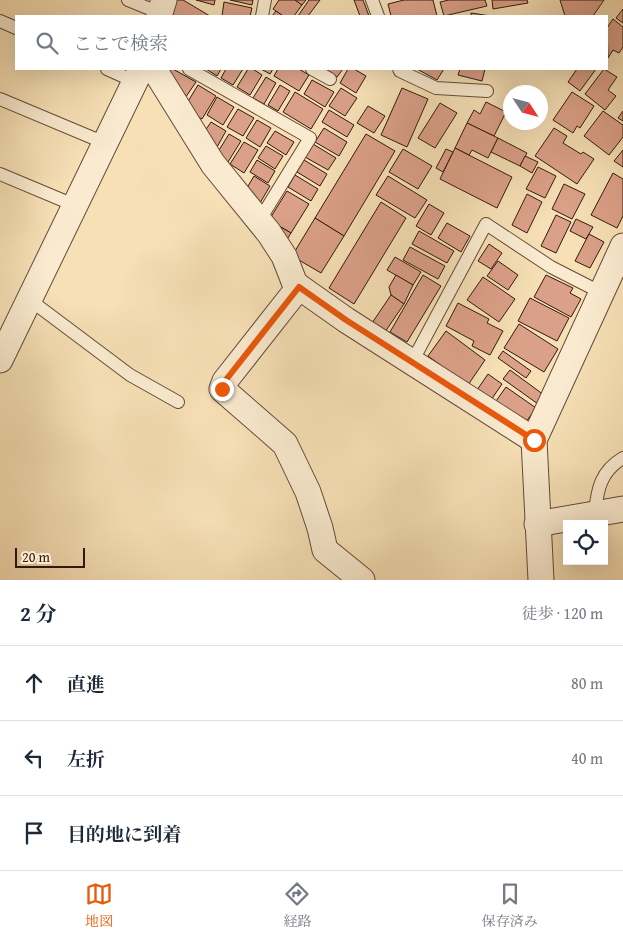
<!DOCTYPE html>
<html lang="ja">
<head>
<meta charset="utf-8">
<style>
	:root { --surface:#fff; --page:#f2f2f3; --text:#1f2937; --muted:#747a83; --line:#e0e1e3; --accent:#ea580c }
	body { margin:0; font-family:"Gentium Book Plus","Noto Serif JP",serif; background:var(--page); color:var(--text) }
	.controls { position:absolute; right:15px; bottom:15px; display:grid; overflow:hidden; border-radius:0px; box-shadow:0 5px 20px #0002 }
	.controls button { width:45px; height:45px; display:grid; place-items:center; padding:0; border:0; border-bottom:1px solid var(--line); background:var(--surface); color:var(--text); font:25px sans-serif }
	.compass { position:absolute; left:503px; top:85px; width:45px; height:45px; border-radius:50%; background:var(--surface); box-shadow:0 5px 20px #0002; rotate:126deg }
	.scale { position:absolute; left:15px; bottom:12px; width:70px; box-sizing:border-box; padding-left:5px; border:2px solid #32190e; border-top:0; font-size:14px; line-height:18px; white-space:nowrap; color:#32190e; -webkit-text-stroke:4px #faebd0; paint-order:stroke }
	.stop { position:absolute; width:15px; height:15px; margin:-11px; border:4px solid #ea580c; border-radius:50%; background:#fff }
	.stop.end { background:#ea580c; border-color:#fff; box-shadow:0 1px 5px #0008 }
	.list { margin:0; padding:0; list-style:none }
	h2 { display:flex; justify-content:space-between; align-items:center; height:65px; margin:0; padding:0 20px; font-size:21px }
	h2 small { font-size:16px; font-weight:400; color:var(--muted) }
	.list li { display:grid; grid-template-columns:32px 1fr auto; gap:15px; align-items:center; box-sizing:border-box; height:75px; padding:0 20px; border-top:1px solid var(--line) }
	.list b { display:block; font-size:19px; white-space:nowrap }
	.list em { font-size:16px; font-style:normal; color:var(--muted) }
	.icon { flex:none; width:28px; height:28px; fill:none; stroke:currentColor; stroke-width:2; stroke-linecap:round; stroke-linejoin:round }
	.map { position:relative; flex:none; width:623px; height:580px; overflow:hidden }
	.search { position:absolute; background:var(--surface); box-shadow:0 5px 20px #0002; left:15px; right:15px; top:15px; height:55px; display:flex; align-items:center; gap:12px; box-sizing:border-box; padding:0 18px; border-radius:0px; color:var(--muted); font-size:19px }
	.sheet { height:290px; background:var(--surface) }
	nav { display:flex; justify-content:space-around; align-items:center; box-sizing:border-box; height:70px; border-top:1px solid var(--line); background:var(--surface); font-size:14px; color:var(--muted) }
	nav a { display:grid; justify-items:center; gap:2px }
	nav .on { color:var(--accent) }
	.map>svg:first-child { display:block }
</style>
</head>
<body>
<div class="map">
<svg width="623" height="580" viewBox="0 0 623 580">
	<rect width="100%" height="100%" fill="#f7e0b6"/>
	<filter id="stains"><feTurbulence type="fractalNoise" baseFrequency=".004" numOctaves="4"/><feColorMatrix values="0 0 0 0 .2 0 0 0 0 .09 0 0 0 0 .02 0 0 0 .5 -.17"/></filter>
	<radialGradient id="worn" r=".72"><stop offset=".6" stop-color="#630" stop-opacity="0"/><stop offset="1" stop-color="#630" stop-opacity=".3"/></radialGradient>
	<g fill="#dba088" stroke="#32190e">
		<polygon points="175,0 183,0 210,16 175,16 167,12"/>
		<polygon points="196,0 215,0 214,5"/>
		<polygon points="230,0 253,0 252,5"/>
		<polygon points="279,0 295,0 302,5 294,16 283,16 273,9"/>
		<polygon points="295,0 306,0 302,5"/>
		<polygon points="309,0 320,0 308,16 298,16"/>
		<polygon points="354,0 363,0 369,16 360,16"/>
		<polygon points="404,0 433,0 437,16 391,16 388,4"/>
		<polygon points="449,0 485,0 487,6 444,16 440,2"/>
		<polygon points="492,0 527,0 528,3 493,9"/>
		<polygon points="560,0 604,0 593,16 565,16"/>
		<polygon points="224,2 252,8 250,16 222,16"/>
		<polygon points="623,9 623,23 616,18"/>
		<polygon points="276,11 283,16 272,16"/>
		<polygon points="471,13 491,16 471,16"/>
		<polygon points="613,19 623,27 623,47 619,53 613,50 608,58 607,28"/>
		<polygon points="170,69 173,69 196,82 183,101 165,76"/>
		<polygon points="206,69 221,69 217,76"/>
		<polygon points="226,69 243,69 233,85 221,78"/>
		<polygon points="248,69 253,69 262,75 250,95 237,87"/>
		<polygon points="261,69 273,69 270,74"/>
		<polygon points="278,69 299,69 309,75 299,91 274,76"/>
		<polygon points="326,69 343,69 337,77"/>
		<polygon points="348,69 354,69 366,76 356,93 340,83"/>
		<polygon points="417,69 444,69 437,80"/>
		<polygon points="460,69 485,69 482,81 458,75"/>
		<polygon points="577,69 596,69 580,91 568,82"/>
		<polygon points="604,69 617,77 608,90 616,96 605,110 585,94"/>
		<polygon points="266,77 276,83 264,104 253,98"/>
		<polygon points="312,80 334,92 325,107 304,94"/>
		<polygon points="198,85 216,96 202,119 184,108"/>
		<polygon points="280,85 290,91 278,111 268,105"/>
		<polygon points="341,88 357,98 345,116 329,106"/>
		<polygon points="402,88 428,99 407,147 381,135"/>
		<polygon points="295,92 323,109 311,129 283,112"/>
		<polygon points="572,92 594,106 580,128 577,126 573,133 553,120"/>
		<polygon points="217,97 234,107 223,125 207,115"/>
		<polygon points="486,102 506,112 494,136 467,123 474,110 480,114"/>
		<polygon points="440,103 457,113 435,148 418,138"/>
		<polygon points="368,106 385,116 374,133 357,123"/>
		<polygon points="238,109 254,118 243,136 227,127"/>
		<polygon points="329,110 354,125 347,137 322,122"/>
		<polygon points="603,111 623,125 623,137 609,155 584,136"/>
		<polygon points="623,111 623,121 618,118"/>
		<polygon points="257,120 271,128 260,147 246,138"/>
		<polygon points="211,122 226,131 217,147 201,137"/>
		<polygon points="467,123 498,138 488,158 472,150 469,155 455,148"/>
		<polygon points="324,128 347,142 339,156 315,142"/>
		<polygon points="554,128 567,136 563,143 581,154 583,152 594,159 577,184 535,156"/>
		<polygon points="275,131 294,142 286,155 267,143"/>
		<polygon points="229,134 241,141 228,162 216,155"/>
		<polygon points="366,134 395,151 344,236 315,218"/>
		<polygon points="498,138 527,153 520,166 491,152"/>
		<polygon points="244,142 258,150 244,173 230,164"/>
		<polygon points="313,144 336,158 328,170 305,157"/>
		<polygon points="266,146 283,156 275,169 258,158"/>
		<polygon points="455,148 512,177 497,208 440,179"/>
		<polygon points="403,149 432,166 418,189 389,172"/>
		<polygon points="446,149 453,152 443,172 436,168"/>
		<polygon points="623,150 623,167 614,161"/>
		<polygon points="525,156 538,162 532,173 520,166"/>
		<polygon points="257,160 275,171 268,183 250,172"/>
		<polygon points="304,160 327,174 320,186 297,172"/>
		<polygon points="538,167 556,176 545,198 526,189"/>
		<polygon points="613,173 623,179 623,216 617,228 591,215"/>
		<polygon points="295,175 318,189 311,201 288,187"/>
		<polygon points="254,176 270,186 260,203 244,193"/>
		<polygon points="388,176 427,200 415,218 376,195"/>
		<polygon points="564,184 585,194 572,219 552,209"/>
		<polygon points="287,191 309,204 291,233 269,220"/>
		<polygon points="527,194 542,202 527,233 512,225"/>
		<polygon points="381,202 406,218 354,304 329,288"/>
		<polygon points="429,204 444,213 431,235 416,226"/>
		<polygon points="556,215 571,222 556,253 541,246"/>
		<polygon points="315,218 344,236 321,273 292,256"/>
		<polygon points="576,219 593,227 586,239 570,231"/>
		<polygon points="272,222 291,233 288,238 269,226"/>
		<polygon points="447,223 470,236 461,252 438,238"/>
		<polygon points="419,231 454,251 447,263 412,244"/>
		<polygon points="589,234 604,242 590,268 575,261"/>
		<polygon points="489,244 502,253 491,269 478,261"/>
		<polygon points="410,247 445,266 438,279 403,260"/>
		<polygon points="395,257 421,272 413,285 387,270"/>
		<polygon points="498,261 518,275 508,290 487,276"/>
		<polygon points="396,275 413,285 404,304 391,295 389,287"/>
		<polygon points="423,275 441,286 407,342 390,332"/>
		<polygon points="546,275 573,288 570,293 581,299 571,317 534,297"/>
		<polygon points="483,277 515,299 499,322 467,300"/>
		<polygon points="391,295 404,304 385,332 372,323"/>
		<polygon points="530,298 569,318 557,341 518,321"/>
		<polygon points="458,303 489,319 487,323 503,331 490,355 472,346 474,341 446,326"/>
		<polygon points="519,324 558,349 544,372 504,348"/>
		<polygon points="446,331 485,360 468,385 428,356"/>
		<polygon points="503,351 531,371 526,378 498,358"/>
		<polygon points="510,370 544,395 538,404 503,379"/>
		<polygon points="488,374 502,384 491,400 477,390"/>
		<polygon points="506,387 536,408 526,422 496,401"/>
	</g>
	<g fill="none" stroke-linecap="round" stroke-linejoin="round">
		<g stroke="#634b38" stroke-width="14">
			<g id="lane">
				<polyline points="128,0 160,13"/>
				<polyline points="372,0 378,16"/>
				<polyline points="262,16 265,0"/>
				<polyline points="0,21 16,28"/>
				<polyline points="107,69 136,82"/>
				<polyline points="189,69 310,138 259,221"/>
				<polyline points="312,69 330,79"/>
				<polyline points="399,69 400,71 436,88 487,91"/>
				<polyline points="0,99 105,143"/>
				<polyline points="0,174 74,205"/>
				<polyline points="27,305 38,306 130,375 178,402"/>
				<polyline points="412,362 486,224 551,267 602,293"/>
				<path d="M595,514C597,489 601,471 623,458"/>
			</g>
		</g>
		<g stroke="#634b38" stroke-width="27">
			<g id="street">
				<polyline points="159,16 164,0"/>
				<polyline points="154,69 213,164 269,233 284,256 295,284 346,320 534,440"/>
				<polyline points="299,287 225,381 222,389 285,444 308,492 320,528 325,550 362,580"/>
				<polyline points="0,360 141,69"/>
				<polyline points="537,524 623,509"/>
				<polyline points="541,580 534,440 623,246"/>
			</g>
		</g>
		<use href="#lane" stroke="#faebd0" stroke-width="12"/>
		<use href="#street" stroke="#faebd0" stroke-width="25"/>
	</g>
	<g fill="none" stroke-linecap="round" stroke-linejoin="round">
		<polyline stroke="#ea580c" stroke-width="6" points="222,389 225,381 299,287 346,320 534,440"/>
	</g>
	<rect width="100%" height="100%" filter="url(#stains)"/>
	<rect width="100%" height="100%" fill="url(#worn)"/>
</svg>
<div class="controls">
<button><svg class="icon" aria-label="locate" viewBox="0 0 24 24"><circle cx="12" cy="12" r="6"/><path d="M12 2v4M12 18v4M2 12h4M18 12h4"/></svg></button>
</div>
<svg class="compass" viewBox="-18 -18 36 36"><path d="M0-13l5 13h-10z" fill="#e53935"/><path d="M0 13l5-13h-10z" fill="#747a83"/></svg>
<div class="scale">20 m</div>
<div class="stop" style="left:534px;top:440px"></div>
<div class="stop end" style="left:222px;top:389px"></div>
<div class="search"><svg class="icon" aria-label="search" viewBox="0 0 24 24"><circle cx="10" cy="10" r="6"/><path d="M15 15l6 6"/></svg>ここで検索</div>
</div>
<section class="sheet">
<h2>2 分<small>徒歩 · 120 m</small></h2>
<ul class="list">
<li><svg class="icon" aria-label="ahead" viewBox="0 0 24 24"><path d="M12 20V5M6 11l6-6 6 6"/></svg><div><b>直進</b></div><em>80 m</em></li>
<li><svg class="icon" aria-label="left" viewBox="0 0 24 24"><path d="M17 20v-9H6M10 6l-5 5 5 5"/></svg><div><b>左折</b></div><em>40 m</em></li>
<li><svg class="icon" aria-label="arrive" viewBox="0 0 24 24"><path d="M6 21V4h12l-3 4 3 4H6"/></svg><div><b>目的地に到着</b></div></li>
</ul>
</section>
<nav>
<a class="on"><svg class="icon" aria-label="map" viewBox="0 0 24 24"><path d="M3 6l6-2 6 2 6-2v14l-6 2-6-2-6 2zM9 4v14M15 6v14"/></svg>地図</a>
<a><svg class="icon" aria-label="directions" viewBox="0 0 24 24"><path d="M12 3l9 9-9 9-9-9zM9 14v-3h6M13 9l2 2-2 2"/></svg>経路</a>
<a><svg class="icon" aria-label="saved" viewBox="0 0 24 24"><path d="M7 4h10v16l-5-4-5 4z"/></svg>保存済み</a>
</nav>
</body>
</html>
